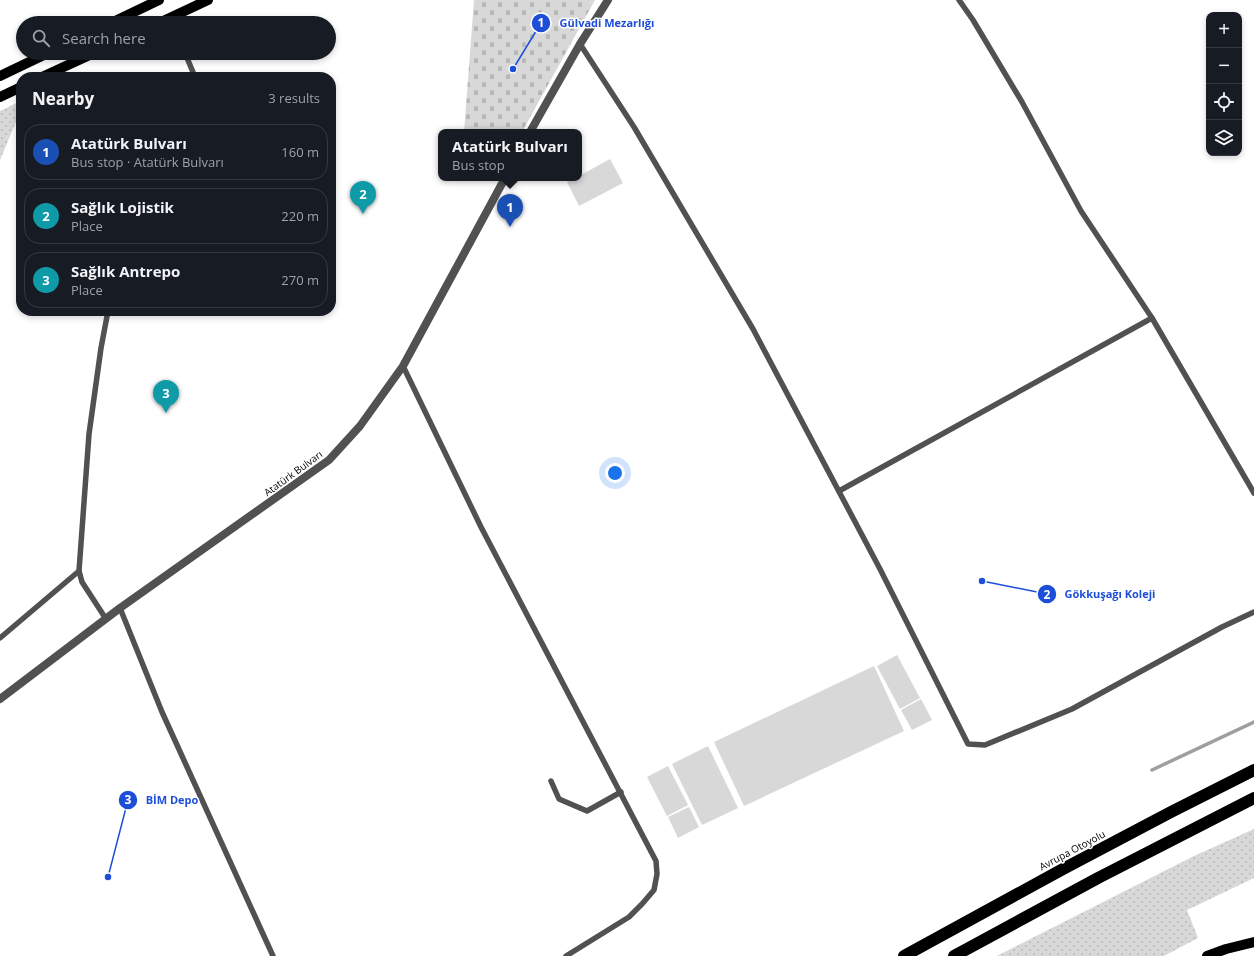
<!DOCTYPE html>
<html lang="en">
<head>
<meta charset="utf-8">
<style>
	:root { --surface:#171b24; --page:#20242c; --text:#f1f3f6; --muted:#9ea1a6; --line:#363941; --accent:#0b8043 }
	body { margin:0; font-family:"Open Sans",sans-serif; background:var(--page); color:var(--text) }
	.controls { position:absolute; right:12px; top:12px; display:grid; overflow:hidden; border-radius:8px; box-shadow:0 2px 6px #0003 }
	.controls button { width:36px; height:36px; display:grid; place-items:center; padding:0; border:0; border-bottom:1px solid var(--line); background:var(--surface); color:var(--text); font:20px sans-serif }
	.you { position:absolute; left:615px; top:473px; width:14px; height:14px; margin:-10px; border:3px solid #fff; border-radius:50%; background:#1a73e8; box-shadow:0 0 0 6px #1a73e833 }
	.badge { display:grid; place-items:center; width:26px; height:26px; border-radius:50%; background:var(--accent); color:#fff; font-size:13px; font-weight:700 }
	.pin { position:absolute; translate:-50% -33px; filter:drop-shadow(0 1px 2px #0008) }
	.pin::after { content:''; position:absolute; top:21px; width:14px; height:12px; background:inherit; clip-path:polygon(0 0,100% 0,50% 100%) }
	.popup { position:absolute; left:438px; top:129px; width:144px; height:52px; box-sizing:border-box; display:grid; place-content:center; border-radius:8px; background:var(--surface); filter:drop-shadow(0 1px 3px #0005); font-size:13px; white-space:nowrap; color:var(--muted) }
	.popup b { font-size:15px; color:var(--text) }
	.popup::after { content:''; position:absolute; left:50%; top:100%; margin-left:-8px; border:8px solid transparent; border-top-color:var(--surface) }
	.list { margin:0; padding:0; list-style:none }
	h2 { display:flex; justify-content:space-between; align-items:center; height:52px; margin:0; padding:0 16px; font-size:17px }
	h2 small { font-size:13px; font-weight:400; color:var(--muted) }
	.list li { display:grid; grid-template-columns:26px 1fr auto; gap:12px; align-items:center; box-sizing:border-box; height:56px; margin:0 8px 8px; padding:0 8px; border:1px solid var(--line); border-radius:16px }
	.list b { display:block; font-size:15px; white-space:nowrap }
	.list p { margin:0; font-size:13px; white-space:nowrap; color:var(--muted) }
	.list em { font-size:13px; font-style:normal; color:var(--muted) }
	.icon { flex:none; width:22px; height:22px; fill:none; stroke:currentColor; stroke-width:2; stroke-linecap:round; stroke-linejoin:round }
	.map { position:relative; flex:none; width:1254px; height:956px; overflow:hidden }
	.search { position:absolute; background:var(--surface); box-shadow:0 2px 6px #0003; left:16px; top:16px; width:320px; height:44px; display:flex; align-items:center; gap:10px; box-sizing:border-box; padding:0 14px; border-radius:22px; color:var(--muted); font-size:15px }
	.panel { position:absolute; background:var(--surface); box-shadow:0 2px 6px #0003; left:16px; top:72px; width:320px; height:244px; border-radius:16px }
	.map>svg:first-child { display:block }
</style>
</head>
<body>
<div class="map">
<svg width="1254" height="956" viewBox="0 0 1254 956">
	<defs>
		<pattern id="grass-dots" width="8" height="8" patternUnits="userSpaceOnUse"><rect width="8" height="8" fill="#d8d8d8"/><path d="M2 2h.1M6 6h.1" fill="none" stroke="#b8b8b8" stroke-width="1.8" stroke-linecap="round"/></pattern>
		<pattern id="cemetery-stones" width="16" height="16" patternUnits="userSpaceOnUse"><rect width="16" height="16" fill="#d8d8d8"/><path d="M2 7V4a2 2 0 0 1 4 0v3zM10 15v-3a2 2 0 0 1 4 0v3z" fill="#b8b8b8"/></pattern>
	</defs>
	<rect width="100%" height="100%" fill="#fff"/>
	<g fill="url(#grass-dots)">
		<polygon points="19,102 21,110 0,160 0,111"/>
		<polygon points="1254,829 1254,878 1187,910 1198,938 1164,956 997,956 1192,857"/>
	</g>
	<polygon fill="url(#cemetery-stones)" points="474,0 595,0 522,132 464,132"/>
	<g fill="#d8d8d8">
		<polygon points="610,159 623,183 579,206 567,182 574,178 579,178 579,176"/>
		<polygon points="897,655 920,698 900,709 877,666"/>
		<polygon points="874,666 904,731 744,806 714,742"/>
		<polygon points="921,699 932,720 912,730 901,710"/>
		<polygon points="708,746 738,808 702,825 672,764"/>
		<polygon points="668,766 688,805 667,816 647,777"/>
		<polygon points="689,807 699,827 678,838 668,817"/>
	</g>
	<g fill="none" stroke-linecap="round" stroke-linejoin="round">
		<polyline stroke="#9f9f9f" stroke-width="3.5" points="1152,770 1254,722"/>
		<g stroke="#515151" stroke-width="5.5">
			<polyline points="959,0 973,20 1022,102 1081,211 1152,318 1254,493"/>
			<polyline points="580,44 634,127 753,329 880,569 968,744 985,745 1072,709 1222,627 1254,612"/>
			<polyline points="185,53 195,77"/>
			<polyline points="403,366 481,527 656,861 657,874 654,890 642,904 629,917 566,956"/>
			<polyline points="839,491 1152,318"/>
			<polyline points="120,608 162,712 273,956"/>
			<polyline points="106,619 82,582 79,571 89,434 101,348 108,311"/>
			<polyline points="0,638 79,571"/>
			<polyline points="551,781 559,799 587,811 621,792"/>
		</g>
		<g stroke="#515151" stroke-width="8">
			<polyline points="530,132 580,44 608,0"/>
			<polyline points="0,699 120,608 329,460 360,426 403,366 505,178"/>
		</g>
		<g stroke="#000" stroke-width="10">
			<polyline points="111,23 159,0"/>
			<polyline points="159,23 208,0"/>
			<polyline points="0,76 48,53"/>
			<polyline points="42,77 94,53"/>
			<polyline points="0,97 21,87"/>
			<polyline points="1207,956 1226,949 1254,942"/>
		</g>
		<g stroke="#000" stroke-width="12">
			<polyline points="904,956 1063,869 1171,812 1254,770"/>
			<polyline points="954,956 1098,878 1254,798"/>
		</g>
	</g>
	<g text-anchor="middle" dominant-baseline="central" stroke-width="3" stroke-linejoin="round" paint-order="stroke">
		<g font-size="10" fill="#000" stroke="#fff">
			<text transform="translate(293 473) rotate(-36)">Atatürk Bulvarı</text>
			<text transform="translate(1072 850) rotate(-28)">Avrupa Otoyolu</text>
		</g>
	</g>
	<path fill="none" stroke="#1d4ed8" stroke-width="1.5" d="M513 69L541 23M982 581L1047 594M108 877L128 800"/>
	<g fill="#1d4ed8" stroke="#fff" stroke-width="1.5">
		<circle cx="513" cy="69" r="4"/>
		<circle cx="982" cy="581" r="4"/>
		<circle cx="108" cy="877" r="4"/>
		<circle cx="541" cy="23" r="10"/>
		<circle cx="1047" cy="594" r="10"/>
		<circle cx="128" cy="800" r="10"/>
	</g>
	<g font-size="12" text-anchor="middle" font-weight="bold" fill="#fff">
		<text x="541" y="27">1</text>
		<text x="1047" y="599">2</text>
		<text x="128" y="804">3</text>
	</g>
	<g font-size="11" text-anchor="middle" font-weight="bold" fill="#1d4ed8" stroke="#fff" stroke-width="3" stroke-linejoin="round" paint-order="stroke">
		<text x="607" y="27">Gülvadi Mezarlığı</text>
		<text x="1110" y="598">Gökkuşağı Koleji</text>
		<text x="172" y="804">BİM Depo</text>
	</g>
</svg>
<div class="controls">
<button>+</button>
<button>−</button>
<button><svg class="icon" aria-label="locate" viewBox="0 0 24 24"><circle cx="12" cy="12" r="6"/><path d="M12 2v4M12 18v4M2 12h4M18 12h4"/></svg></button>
<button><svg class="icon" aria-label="layers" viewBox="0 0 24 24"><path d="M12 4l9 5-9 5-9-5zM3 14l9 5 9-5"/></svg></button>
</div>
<div class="you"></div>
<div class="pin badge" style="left:510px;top:227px;background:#1a4fb4">1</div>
<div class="popup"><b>Atatürk Bulvarı</b>Bus stop</div>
<div class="pin badge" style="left:363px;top:214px;background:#0f9aa8">2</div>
<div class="pin badge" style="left:166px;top:413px;background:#0f9aa8">3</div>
<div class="search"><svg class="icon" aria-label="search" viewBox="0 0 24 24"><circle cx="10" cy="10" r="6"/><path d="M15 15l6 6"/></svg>Search here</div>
<section class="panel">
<h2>Nearby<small>3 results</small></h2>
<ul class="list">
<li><span class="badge" style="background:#1a4fb4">1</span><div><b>Atatürk Bulvarı</b><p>Bus stop · Atatürk Bulvarı</p></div><em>160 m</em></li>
<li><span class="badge" style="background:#0f9aa8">2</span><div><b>Sağlık Lojistik</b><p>Place</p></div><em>220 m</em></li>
<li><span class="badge" style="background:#0f9aa8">3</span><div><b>Sağlık Antrepo</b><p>Place</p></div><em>270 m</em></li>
</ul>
</section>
</div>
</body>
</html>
